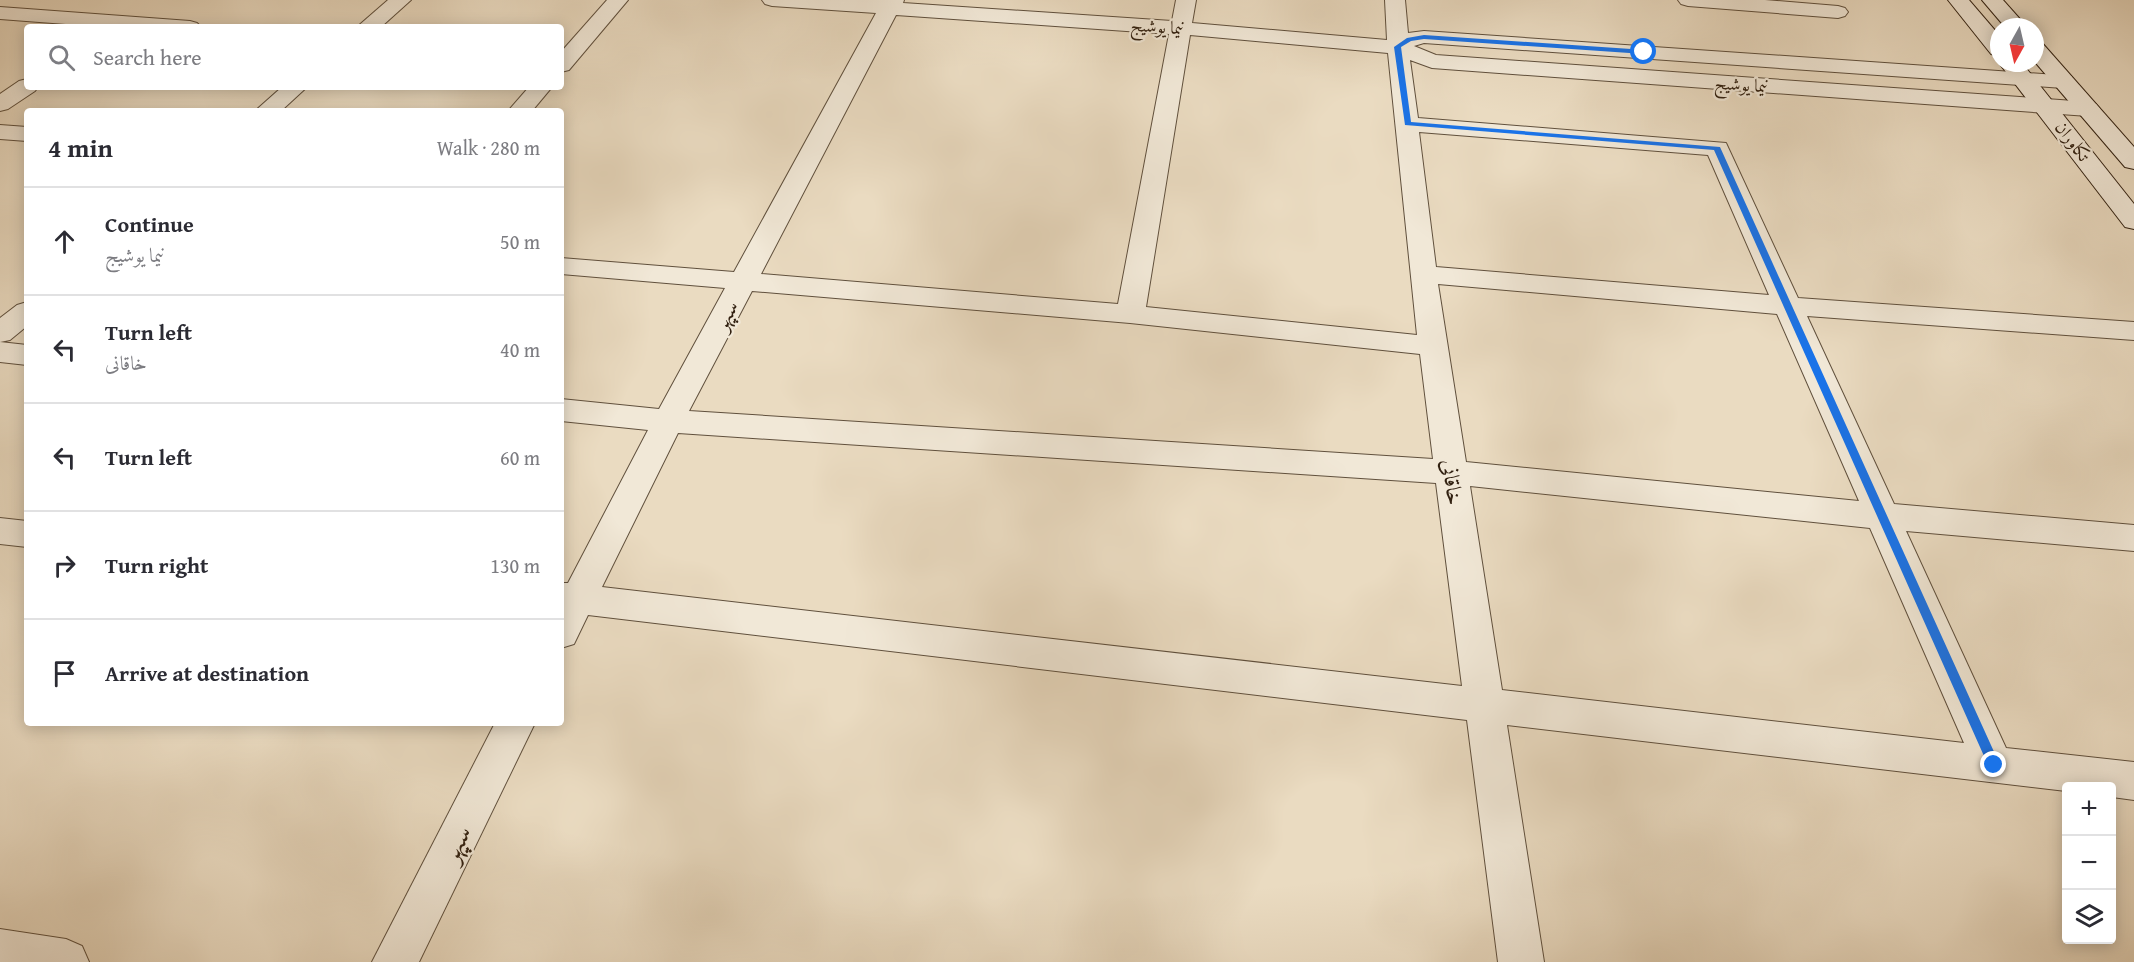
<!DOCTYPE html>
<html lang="en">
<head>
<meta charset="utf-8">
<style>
	:root { --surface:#fff; --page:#f7f7f7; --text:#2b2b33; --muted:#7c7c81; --line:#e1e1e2 }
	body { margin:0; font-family:"Gentium Book Plus",Amiri,serif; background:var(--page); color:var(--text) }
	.controls { position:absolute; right:18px; bottom:18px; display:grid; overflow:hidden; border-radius:6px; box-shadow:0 3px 15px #0003 }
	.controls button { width:54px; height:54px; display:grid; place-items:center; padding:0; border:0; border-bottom:2px solid var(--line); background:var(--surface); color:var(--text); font:30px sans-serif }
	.compass { position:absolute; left:1990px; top:18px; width:54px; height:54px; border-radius:50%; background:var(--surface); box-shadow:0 3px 15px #0003; rotate:188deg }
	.stop { position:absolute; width:18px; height:18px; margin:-14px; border:4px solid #1a73e8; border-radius:50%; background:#fff }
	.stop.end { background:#1a73e8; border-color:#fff; box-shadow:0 2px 6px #0008 }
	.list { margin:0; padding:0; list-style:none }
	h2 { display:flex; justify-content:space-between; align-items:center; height:78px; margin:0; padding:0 24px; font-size:26px }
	h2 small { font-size:20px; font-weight:400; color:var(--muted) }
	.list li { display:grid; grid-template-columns:39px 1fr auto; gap:18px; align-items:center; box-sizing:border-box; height:108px; padding:0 24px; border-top:2px solid var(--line) }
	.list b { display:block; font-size:22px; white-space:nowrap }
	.list p { margin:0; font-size:20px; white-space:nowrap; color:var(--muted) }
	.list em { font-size:20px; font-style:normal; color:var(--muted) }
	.icon { flex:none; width:33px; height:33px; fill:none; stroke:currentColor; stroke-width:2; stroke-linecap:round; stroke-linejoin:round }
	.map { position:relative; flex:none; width:2134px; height:962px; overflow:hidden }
	.search { position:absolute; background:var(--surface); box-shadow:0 3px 15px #0003; left:24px; top:24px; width:540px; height:66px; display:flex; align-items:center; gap:15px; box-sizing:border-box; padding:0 21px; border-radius:6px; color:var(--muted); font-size:22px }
	.panel { position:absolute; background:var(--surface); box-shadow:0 3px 15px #0003; left:24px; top:108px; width:540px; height:618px; border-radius:6px }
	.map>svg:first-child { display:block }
</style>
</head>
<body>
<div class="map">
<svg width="2134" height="962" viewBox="0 0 2134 962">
	<rect width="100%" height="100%" fill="#eadbc1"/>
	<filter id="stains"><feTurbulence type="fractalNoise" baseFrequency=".00333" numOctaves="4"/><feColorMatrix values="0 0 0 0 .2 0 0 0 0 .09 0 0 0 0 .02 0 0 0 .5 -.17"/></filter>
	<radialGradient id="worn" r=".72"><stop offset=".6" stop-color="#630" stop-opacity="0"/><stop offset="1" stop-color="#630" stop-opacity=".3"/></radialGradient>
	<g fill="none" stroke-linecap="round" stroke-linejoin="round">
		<g stroke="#60503d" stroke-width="2">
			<g id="street">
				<polygon points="388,0 411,0 381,27 357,27"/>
				<polygon points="607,0 628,0 569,70 561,72 561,52"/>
				<path d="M762,0H904L903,3L1172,21L1176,0H1196L1192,23L1387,40L1385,0H1405L1408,33L1424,31L2071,76L2074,81L2071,86L2063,88L1424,43L1414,46L1436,55L2088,102L2096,104L2100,109L2096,114L2088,116L1432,68L1410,60L1418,118L1726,143L1798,298L2134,322V340L1807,316L1894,504L2134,525V551L1906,531L2006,748L2134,762V800L2112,797V786H2066V791L1507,725L1544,962H1498L1467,720L588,615L574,644L561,648V583H568L648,430L561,421V399L659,409L725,288L561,274V258L734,272L876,13L772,6L765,4ZM896,15L1169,34L1118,304L761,274ZM1190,35L1388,53L1417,335L1146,307ZM1419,132L1708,155L1769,295L1436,267ZM1438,284L1777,314L1859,501L1466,462ZM752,291L1130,323L1420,354L1433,459L689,411ZM678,433L1436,483L1462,686L602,587ZM1470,486L1870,528L1964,743L1502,690Z"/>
				<polygon points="1678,0 1765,0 1838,6 1845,8 1848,12 1845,16 1838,18 1688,6 1681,4"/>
				<polygon points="0,7 190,21 197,23 201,27 105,27 0,19"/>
				<polygon points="27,79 27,87 38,87 35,91 8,109 0,111 0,94 19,81"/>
				<polygon points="282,87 307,87 281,111 255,111"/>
				<polygon points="529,87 552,87 532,111 508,111"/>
				<polygon points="0,125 27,127 27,141 0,139"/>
				<polygon points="27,302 27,326 10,340 0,342 27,345 27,365 0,362 0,318 17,305"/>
				<polygon points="0,518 27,521 27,547 0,544"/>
				<polygon points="495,723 535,723 419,962 372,962"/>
				<polygon points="0,929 66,939 82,946 89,962 0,962"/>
			</g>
		</g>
		<g stroke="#322111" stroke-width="2">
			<g id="secondary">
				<polygon points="1948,0 1969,0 1999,35 1999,56 1991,54"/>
				<polygon points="1982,0 2003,0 2027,27 2005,27"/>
				<polygon points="2035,42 2043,44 2134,147 2134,169 2125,167 2035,62"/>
				<polygon points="1999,63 2022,63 2134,204 2134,229 2125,227"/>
			</g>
		</g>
		<use href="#street" fill="#f1e8d7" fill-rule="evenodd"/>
		<use href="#secondary" fill="#f1e8d7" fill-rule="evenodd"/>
	</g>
	<polygon fill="#1a73e8" points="1424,35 1646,50 1644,54 1424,39 1411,41 1401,47 1411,122 1720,147 2000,765 1998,768 1990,768 1988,765 1714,150 1405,125 1394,47 1407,38"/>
	<g text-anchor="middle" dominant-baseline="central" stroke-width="4.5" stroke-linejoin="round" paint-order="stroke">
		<g font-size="18" fill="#322111" stroke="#f1e8d7">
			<text transform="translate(1157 26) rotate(4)">نیما یوشیج</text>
			<text transform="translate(1741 84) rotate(4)">نیما یوشیج</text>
			<text transform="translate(2073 141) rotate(53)">تکاوران</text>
		</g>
		<g font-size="22" fill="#322111" stroke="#f1e8d7">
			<text transform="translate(725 315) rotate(-62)">سپهر</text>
			<text transform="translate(1453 482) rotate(82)">خاقانی</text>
		</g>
		<g font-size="27" fill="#322111" stroke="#f1e8d7">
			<text transform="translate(455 843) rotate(-63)">سپهر</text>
		</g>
	</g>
	<rect width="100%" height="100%" filter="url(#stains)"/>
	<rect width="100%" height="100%" fill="url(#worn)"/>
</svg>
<div class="controls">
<button>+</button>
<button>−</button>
<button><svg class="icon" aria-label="layers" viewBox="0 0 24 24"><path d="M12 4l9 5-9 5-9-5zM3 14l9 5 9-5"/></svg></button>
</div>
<svg class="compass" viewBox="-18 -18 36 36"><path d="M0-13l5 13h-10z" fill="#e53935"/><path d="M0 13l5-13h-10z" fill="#7c7c81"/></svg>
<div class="stop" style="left:1644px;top:52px"></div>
<div class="stop end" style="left:1994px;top:765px"></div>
<div class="search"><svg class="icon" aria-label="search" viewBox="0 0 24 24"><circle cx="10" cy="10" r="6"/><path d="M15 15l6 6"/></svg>Search here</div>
<section class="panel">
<h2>4 min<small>Walk · 280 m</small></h2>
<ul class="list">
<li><svg class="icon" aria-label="ahead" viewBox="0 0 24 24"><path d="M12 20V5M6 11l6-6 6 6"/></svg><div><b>Continue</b><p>نیما یوشیج</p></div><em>50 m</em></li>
<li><svg class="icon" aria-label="left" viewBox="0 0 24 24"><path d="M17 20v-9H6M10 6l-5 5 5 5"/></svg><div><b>Turn left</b><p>خاقانی</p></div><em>40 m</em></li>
<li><svg class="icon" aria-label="left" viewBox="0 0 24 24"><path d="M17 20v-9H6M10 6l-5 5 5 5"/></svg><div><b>Turn left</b></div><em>60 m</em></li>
<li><svg class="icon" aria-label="right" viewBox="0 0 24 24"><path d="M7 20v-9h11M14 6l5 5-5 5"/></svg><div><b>Turn right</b></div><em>130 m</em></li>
<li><svg class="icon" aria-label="arrive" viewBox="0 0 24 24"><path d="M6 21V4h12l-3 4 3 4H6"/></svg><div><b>Arrive at destination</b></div></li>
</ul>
</section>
</div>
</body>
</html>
